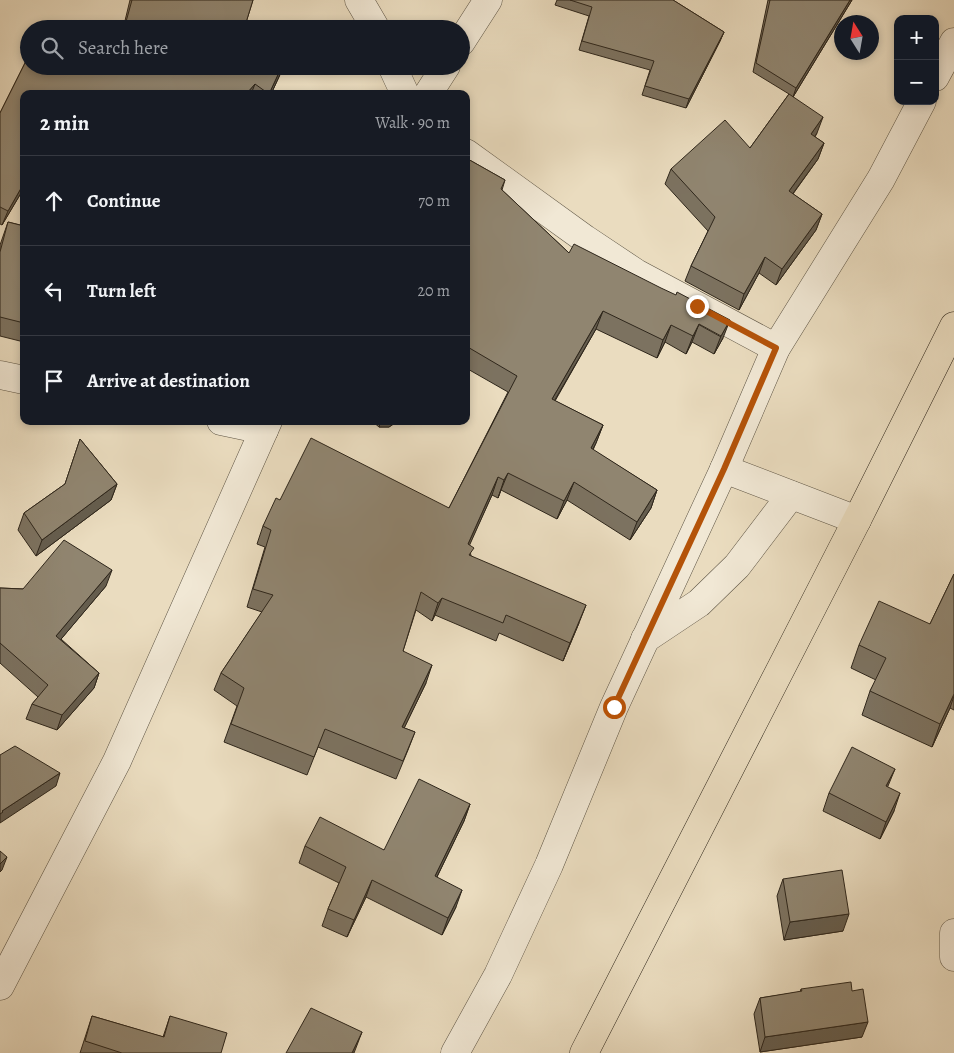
<!DOCTYPE html>
<html lang="en">
<head>
<meta charset="utf-8">
<style>
	:root { --surface:#171b24; --page:#242831; --text:#f1f3f6; --muted:#9ea1a6; --line:#363941 }
	body { margin:0; font-family:Alegreya,serif; background:var(--page); color:var(--text) }
	.controls { position:absolute; right:15px; top:15px; display:grid; overflow:hidden; border-radius:10px; box-shadow:0 2px 8px #0003 }
	.controls button { width:45px; height:45px; display:grid; place-items:center; padding:0; border:0; border-bottom:1px solid var(--line); background:var(--surface); color:var(--text); font:25px sans-serif }
	.compass { position:absolute; left:834px; top:15px; width:45px; height:45px; border-radius:50%; background:var(--surface); box-shadow:0 2px 8px #0003; rotate:349deg }
	.stop { position:absolute; width:15px; height:15px; margin:-11px; border:4px solid #b45309; border-radius:50%; background:#fff }
	.stop.end { background:#b45309; border-color:#fff; box-shadow:0 1px 5px #0008 }
	.list { margin:0; padding:0; list-style:none }
	h2 { display:flex; justify-content:space-between; align-items:center; height:65px; margin:0; padding:0 20px; font-size:21px }
	h2 small { font-size:16px; font-weight:400; color:var(--muted) }
	.list li { display:grid; grid-template-columns:32px 1fr auto; gap:15px; align-items:center; box-sizing:border-box; height:90px; padding:0 20px; border-top:1px solid var(--line) }
	.list b { display:block; font-size:19px; white-space:nowrap }
	.list em { font-size:16px; font-style:normal; color:var(--muted) }
	.icon { flex:none; width:28px; height:28px; fill:none; stroke:currentColor; stroke-width:2; stroke-linecap:round; stroke-linejoin:round }
	.map { position:relative; flex:none; width:954px; height:1053px; overflow:hidden }
	.search { position:absolute; background:var(--surface); box-shadow:0 2px 8px #0003; left:20px; top:20px; width:450px; height:55px; display:flex; align-items:center; gap:12px; box-sizing:border-box; padding:0 18px; border-radius:28px; color:var(--muted); font-size:19px }
	.panel { position:absolute; background:var(--surface); box-shadow:0 2px 8px #0003; left:20px; top:90px; width:450px; height:335px; border-radius:10px }
	.map>svg:first-child { display:block }
</style>
</head>
<body>
<div class="map">
<svg width="954" height="1053" viewBox="0 0 954 1053">
	<rect width="100%" height="100%" fill="#eadcbf"/>
	<filter id="stains"><feTurbulence type="fractalNoise" baseFrequency=".004" numOctaves="4"/><feColorMatrix values="0 0 0 0 .2 0 0 0 0 .09 0 0 0 0 .02 0 0 0 .5 -.17"/></filter>
	<radialGradient id="worn" r=".72"><stop offset=".6" stop-color="#630" stop-opacity="0"/><stop offset="1" stop-color="#630" stop-opacity=".3"/></radialGradient>
	<g fill="none" stroke-linecap="round" stroke-linejoin="round">
		<g stroke="#5d5444" stroke-width="29">
			<g id="minor">
				<polyline points="359,0 376,29"/>
				<polyline points="461,42 488,0"/>
				<polyline points="392,66 405,94"/>
				<polyline points="935,77 954,42"/>
				<polyline points="428,94 446,66"/>
				<polyline points="466,153 585,239 636,273 776,348"/>
				<polyline points="0,375 24,380"/>
				<polyline points="221,421 264,430"/>
				<polyline points="724,469 857,520"/>
				<polyline points="645,639 699,603 737,566 791,495"/>
				<polyline points="954,933 954,957"/>
				<polyline points="0,986 117,761 268,421"/>
				<polyline points="455,1053 498,975 549,865 614,707 724,469 776,348 881,179 922,101"/>
			</g>
		</g>
		<g stroke="#2e261b" stroke-width="29">
			<polyline id="major" points="584,1053 857,520 954,326"/>
		</g>
		<use href="#minor" stroke="#f1e8d5" stroke-width="28"/>
		<use href="#major" stroke="#eadcbf" stroke-width="28"/>
	</g>
	<g fill="#7c7260" stroke="#2e261b">
		<polygon points="130,0 253,0 244,29 123,29"/>
		<polygon points="557,0 673,0 724,32 720,41 686,108 642,95 650,70 579,50 589,16 555,5"/>
		<polygon points="768,0 852,0 793,97 817,133 815,137 824,143 818,159 793,194 822,214 816,230 776,285 759,273 739,310 685,281 691,266 708,231 665,184 671,169 750,148 789,94 753,72"/>
		<polygon points="29,55 29,66 53,66 60,70 61,66 284,66 271,94 24,94 24,188 2,225 0,224 0,113"/>
		<polygon points="466,158 505,180 502,190 569,253 723,338 714,354 692,342 686,354 665,342 657,358 596,329 555,401 603,425 596,443 593,450 657,490 651,508 630,540 567,500 557,519 501,490 498,498 492,495 469,545 471,556 579,623 563,661 499,633 496,641 435,615 432,621 416,610 403,651 426,683 404,728 415,732 408,750 396,779 318,747 307,775 224,742 237,706 214,690 221,673 262,612 247,607 265,547 257,544 263,526 280,500 449,508 508,392 466,368"/>
		<polygon points="8,222 24,226 24,342 0,336 0,245"/>
		<polygon points="372,421 398,421 389,427 379,427"/>
		<polygon points="80,439 117,484 111,500 36,556 18,530 24,513 65,484"/>
		<polygon points="954,574 954,710 950,708 932,747 862,715 870,691 876,680 851,668 859,645 930,624"/>
		<polygon points="106,586 61,639 99,673 94,688 57,730 26,719 32,704 38,697 0,663 0,588 23,589"/>
		<polygon points="888,787 894,811 880,839 823,811 829,793"/>
		<polygon points="470,804 464,821 437,877 456,907 442,935 366,897 347,937 322,926 328,909 339,883 299,863 305,846 384,850"/>
		<polygon points="783,879 843,931 784,940 777,896"/>
		<polygon points="801,989 862,1037 760,1052 754,1014 760,998 800,992"/>
		<polygon points="92,1016 163,1037 170,1016 221,1053 80,1053"/>
	</g>
	<g fill="#655d4e" stroke="#2e261b">
		<polygon points="850,0 852,0 793,97 796,88"/>
		<polygon points="724,32 720,41 686,108 689,99"/>
		<polygon points="282,66 284,66 271,94 269,94"/>
		<polygon points="255,84 251,94 246,94"/>
		<polygon points="823,117 817,133 805,150 811,134"/>
		<polygon points="824,143 818,159 783,207 789,191"/>
		<polygon points="24,183 24,188 2,225 8,211"/>
		<polygon points="822,214 816,230 776,285 782,269"/>
		<polygon points="765,257 759,273 739,310 744,294"/>
		<polygon points="603,311 596,329 545,417 552,399"/>
		<polygon points="730,320 723,338 714,354 721,336"/>
		<polygon points="699,324 692,342 686,354 693,336"/>
		<polygon points="671,325 665,342 657,358 663,340"/>
		<polygon points="381,421 398,421 389,427 379,427"/>
		<polygon points="603,425 596,443 584,466 591,448"/>
		<polygon points="508,473 501,490 498,498 504,480"/>
		<polygon points="498,477 492,495 462,562 468,544"/>
		<polygon points="574,482 567,500 557,519 564,501"/>
		<polygon points="117,484 111,500 36,556 42,540"/>
		<polygon points="657,490 651,508 630,540 637,522"/>
		<polygon points="112,570 106,586 51,651 56,636"/>
		<polygon points="442,598 435,615 432,621 438,603"/>
		<polygon points="586,605 579,623 563,661 570,643"/>
		<polygon points="432,665 426,683 396,745 402,727"/>
		<polygon points="99,673 94,688 57,730 62,715"/>
		<polygon points="954,694 954,696 950,708 932,747 940,724"/>
		<polygon points="895,769 888,786 879,803 886,786"/>
		<polygon points="60,773 56,786 0,823 0,814 2,811"/>
		<polygon points="900,793 894,811 880,839 886,822"/>
		<polygon points="470,804 464,821 429,893 435,876"/>
		<polygon points="7,857 2,870 0,872 0,864"/>
		<polygon points="372,880 366,897 347,937 354,920"/>
		<polygon points="462,890 456,907 442,935 448,918"/>
		<polygon points="849,914 843,931 784,940 790,922"/>
		<polygon points="868,1022 862,1037 760,1052 765,1037"/>
		<polygon points="362,1032 354,1053 352,1053"/>
	</g>
	<g fill="#908570" stroke="#2e261b">
		<polygon points="132,0 253,0 244,29 124,29"/>
		<polygon points="570,0 673,0 724,32 689,99 645,86 654,61 582,41 592,7"/>
		<polygon points="770,0 850,0 796,88 756,63"/>
		<polygon points="29,55 29,66 53,66 60,70 61,66 282,66 269,94 255,84 246,94 144,94 142,92 141,94 24,94 24,183 8,211 0,207 0,113"/>
		<polygon points="789,94 823,117 811,134 824,143 789,191 822,214 782,269 765,257 744,294 691,266 715,217 671,169 725,120 750,148"/>
		<polygon points="466,158 505,180 501,189 569,253 574,244 661,288 676,295 677,292 730,320 721,336 699,324 693,336 671,325 663,340 603,311 552,399 603,425 591,448 657,490 637,522 574,482 564,501 508,473 504,480 498,477 468,544 474,548 469,555 586,605 570,643 506,615 503,623 442,598 438,603 421,592 403,651 432,665 402,727 415,732 403,761 325,729 314,757 231,724 244,688 221,673 273,595 253,589 271,530 263,526 276,498 280,500 311,438 449,508 517,376 466,346"/>
		<polygon points="8,222 24,226 24,323 0,317 0,252"/>
		<polygon points="80,439 117,484 42,540 24,513 65,484"/>
		<polygon points="64,540 112,570 56,636 99,673 62,715 32,704 48,685 0,643 0,588 23,589"/>
		<polygon points="954,574 954,694 940,724 870,691 886,658 859,645 879,601 930,624"/>
		<polygon points="15,746 60,773 2,811 3,812 0,814 0,755"/>
		<polygon points="852,747 895,769 886,786 900,793 886,822 829,793"/>
		<polygon points="419,779 470,804 435,876 462,890 448,918 372,880 354,920 328,909 346,867 305,846 320,817 384,850"/>
		<polygon points="0,851 7,857 0,864"/>
		<polygon points="842,870 849,914 790,922 783,879"/>
		<polygon points="851,982 852,991 863,989 868,1022 765,1037 760,998 802,991 801,989"/>
		<polygon points="311,1008 362,1032 352,1053 286,1053"/>
		<polygon points="92,1016 164,1037 170,1016 227,1033 221,1053 122,1053 85,1041"/>
	</g>
	<g fill="none" stroke-linecap="round" stroke-linejoin="round">
		<polyline stroke="#b45309" stroke-width="6" points="614,707 724,469 776,348 697,306"/>
	</g>
	<rect width="100%" height="100%" filter="url(#stains)"/>
	<rect width="100%" height="100%" fill="url(#worn)"/>
</svg>
<div class="controls">
<button>+</button>
<button>−</button>
</div>
<svg class="compass" viewBox="-18 -18 36 36"><path d="M0-13l5 13h-10z" fill="#e53935"/><path d="M0 13l5-13h-10z" fill="#9ea1a6"/></svg>
<div class="stop" style="left:614px;top:707px"></div>
<div class="stop end" style="left:697px;top:306px"></div>
<div class="search"><svg class="icon" aria-label="search" viewBox="0 0 24 24"><circle cx="10" cy="10" r="6"/><path d="M15 15l6 6"/></svg>Search here</div>
<section class="panel">
<h2>2 min<small>Walk · 90 m</small></h2>
<ul class="list">
<li><svg class="icon" aria-label="ahead" viewBox="0 0 24 24"><path d="M12 20V5M6 11l6-6 6 6"/></svg><div><b>Continue</b></div><em>70 m</em></li>
<li><svg class="icon" aria-label="left" viewBox="0 0 24 24"><path d="M17 20v-9H6M10 6l-5 5 5 5"/></svg><div><b>Turn left</b></div><em>20 m</em></li>
<li><svg class="icon" aria-label="arrive" viewBox="0 0 24 24"><path d="M6 21V4h12l-3 4 3 4H6"/></svg><div><b>Arrive at destination</b></div></li>
</ul>
</section>
</div>
</body>
</html>
